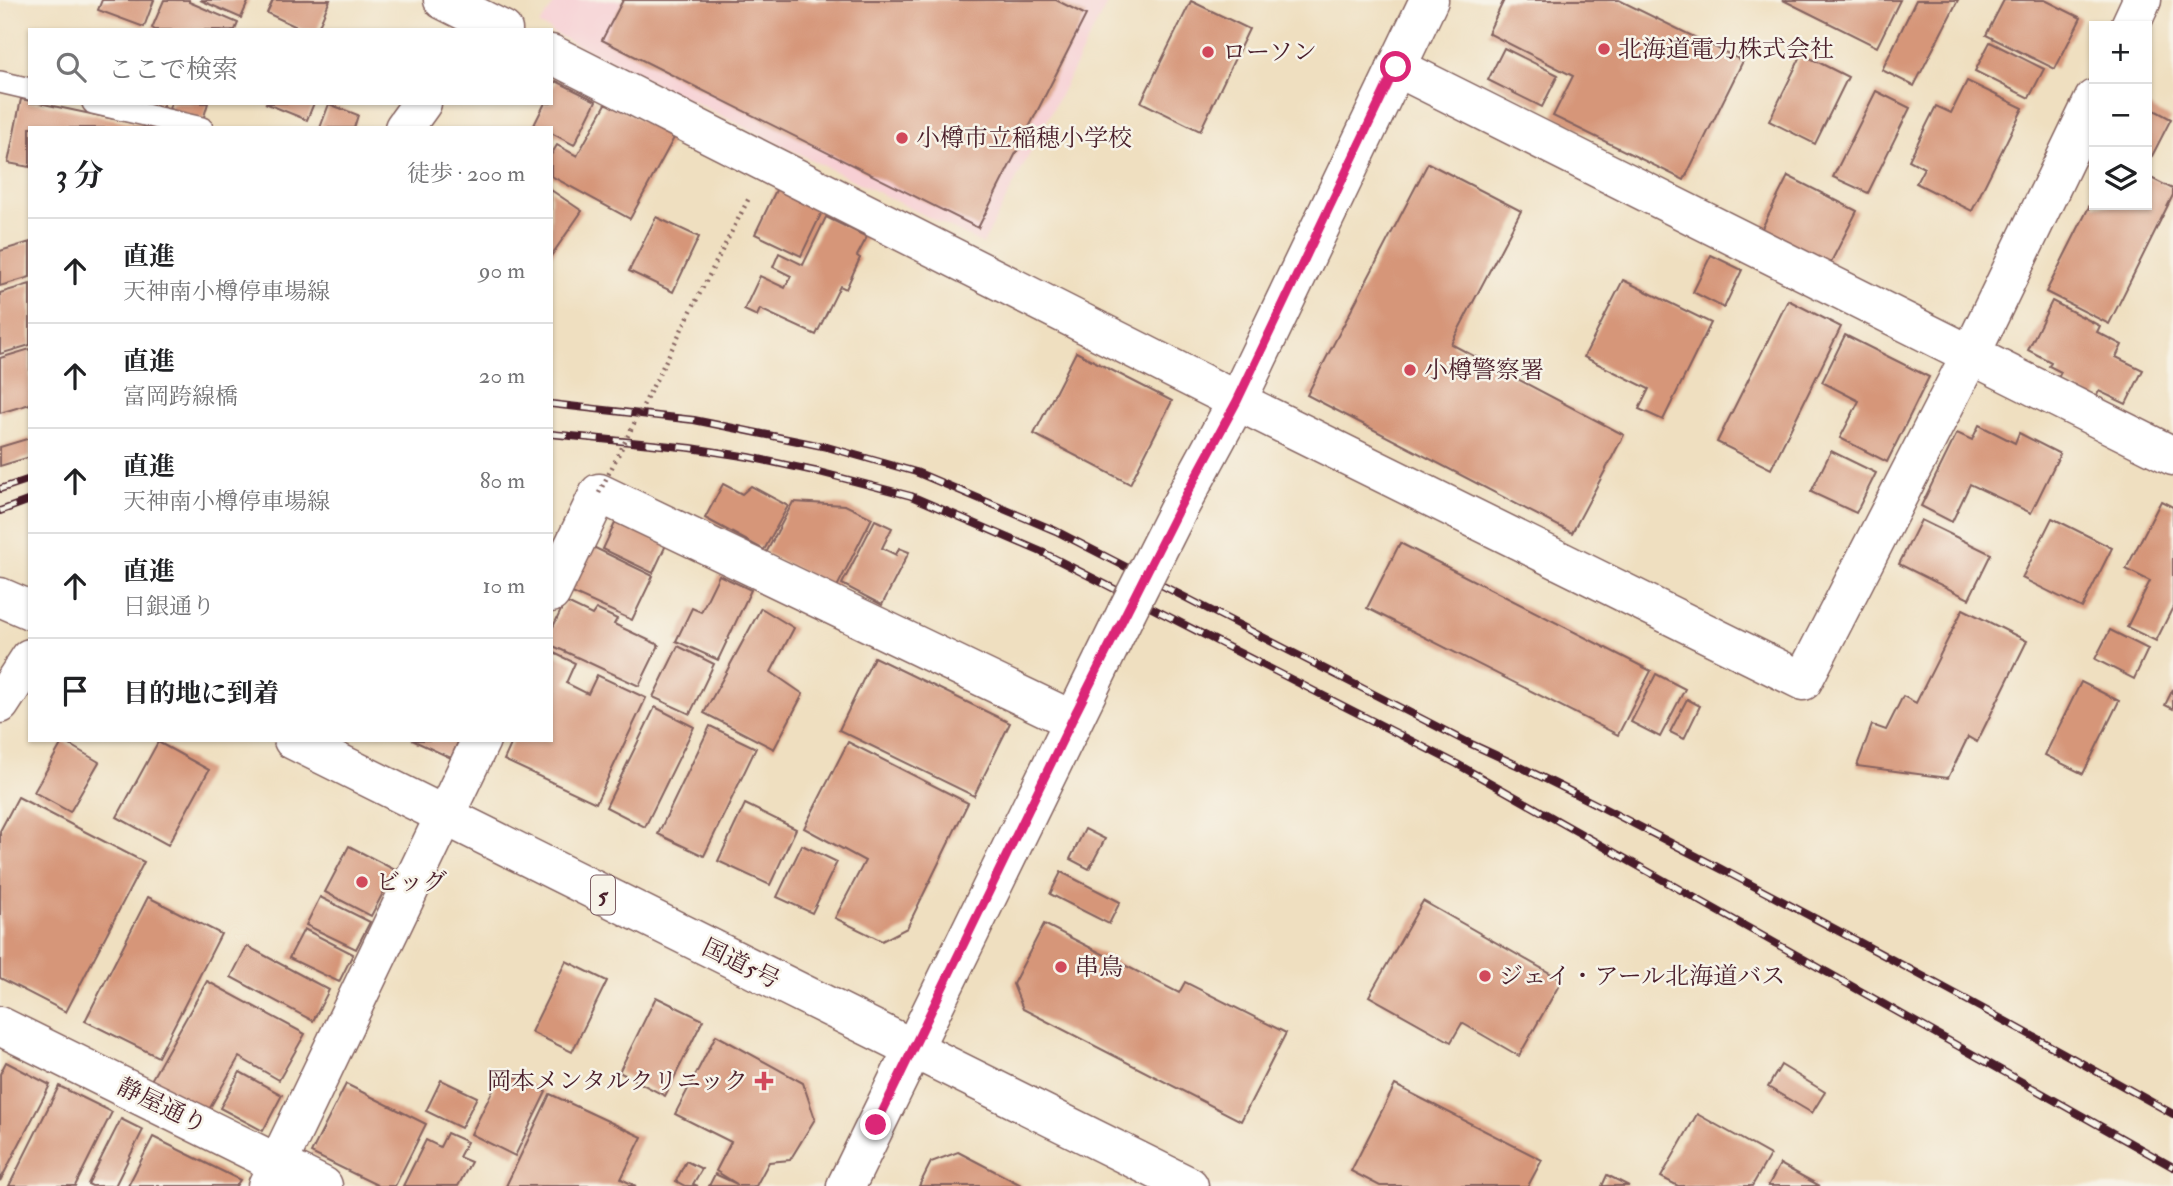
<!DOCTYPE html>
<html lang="ja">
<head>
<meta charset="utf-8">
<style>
	:root { --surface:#fff; --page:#f6f6f6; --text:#202124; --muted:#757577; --line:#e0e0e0 }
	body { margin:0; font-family:"IM FELL Double Pica","Noto Serif JP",serif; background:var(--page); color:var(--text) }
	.controls { position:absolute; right:21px; top:21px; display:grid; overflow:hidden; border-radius:0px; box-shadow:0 2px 5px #0004 }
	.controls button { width:63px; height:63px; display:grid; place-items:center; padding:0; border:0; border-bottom:2px solid var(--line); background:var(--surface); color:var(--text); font:35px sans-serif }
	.stop { position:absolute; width:21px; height:21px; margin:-16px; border:5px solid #db2777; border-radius:50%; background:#fff }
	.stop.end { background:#db2777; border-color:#fff; box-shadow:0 2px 7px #0008 }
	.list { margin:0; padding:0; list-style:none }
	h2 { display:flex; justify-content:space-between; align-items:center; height:91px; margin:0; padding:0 28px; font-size:30px }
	h2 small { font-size:23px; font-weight:400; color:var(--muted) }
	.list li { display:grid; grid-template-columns:46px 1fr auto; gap:21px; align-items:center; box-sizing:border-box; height:105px; padding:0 28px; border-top:2px solid var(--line) }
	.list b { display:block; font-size:26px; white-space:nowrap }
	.list p { margin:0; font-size:23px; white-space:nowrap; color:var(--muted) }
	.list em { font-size:23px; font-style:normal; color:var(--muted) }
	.icon { flex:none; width:38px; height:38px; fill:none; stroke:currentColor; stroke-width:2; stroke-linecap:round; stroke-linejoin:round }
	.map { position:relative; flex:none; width:2173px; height:1186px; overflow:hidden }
	.search { position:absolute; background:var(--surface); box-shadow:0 2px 5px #0004; left:28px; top:28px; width:525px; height:77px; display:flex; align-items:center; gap:18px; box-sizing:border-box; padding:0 24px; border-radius:0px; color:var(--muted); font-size:26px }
	.panel { position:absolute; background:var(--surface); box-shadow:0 2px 5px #0004; left:28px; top:126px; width:525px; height:616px; border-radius:0px }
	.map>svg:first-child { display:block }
</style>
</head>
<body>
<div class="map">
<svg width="2173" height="1186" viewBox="0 0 2173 1186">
	<rect width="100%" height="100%" fill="#f7f3e8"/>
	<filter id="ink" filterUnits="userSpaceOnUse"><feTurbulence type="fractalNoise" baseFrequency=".0143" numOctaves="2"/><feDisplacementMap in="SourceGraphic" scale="14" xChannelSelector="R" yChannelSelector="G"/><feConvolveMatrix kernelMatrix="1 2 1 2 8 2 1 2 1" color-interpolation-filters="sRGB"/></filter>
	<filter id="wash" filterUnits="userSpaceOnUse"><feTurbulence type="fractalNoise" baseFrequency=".00686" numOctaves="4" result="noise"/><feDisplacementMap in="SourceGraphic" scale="28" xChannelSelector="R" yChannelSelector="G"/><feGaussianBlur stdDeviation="1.57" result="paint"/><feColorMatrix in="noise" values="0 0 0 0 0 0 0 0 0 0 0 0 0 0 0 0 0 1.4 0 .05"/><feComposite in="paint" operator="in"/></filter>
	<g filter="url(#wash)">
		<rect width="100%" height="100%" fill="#efdfc0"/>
		<polygon fill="#f7cfd4" points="557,0 1109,0 983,244 551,32 551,30 539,25"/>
		<g id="blocks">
			<g fill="#d69679">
				<polygon points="102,0 154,0 144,27 98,10"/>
				<polygon points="164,0 189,0 189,2 238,23 235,30 155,30 152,28"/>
				<polygon points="200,0 249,0 241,18"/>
				<polygon points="273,0 330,0 317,30 303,30 267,13"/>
				<polygon points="623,0 1056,0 1086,15 978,228 602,40"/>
				<polygon points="1504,0 1619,0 1743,61 1684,180 1553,116 1573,76 1488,33"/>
				<polygon points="1783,0 1900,0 1877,47"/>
				<polygon points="1916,0 1958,0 1914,86 1882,70"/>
				<polygon points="2004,0 2045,0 2081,18 2055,69 1986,35"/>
				<polygon points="1191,1 1249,29 1200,131 1141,102"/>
				<polygon points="1990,42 2044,69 2029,98 1975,71"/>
				<polygon points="1504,48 1558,75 1542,107 1488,80"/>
				<polygon points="1802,54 1848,77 1815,144 1769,121"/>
				<polygon points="556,81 596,101 574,145 551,133 551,128 540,128 534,125 545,103 551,103 551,90"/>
				<polygon points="1967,81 2023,108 1972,211 1916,183 1924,168 1909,160 1936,106 1951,113"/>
				<polygon points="1876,91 1910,108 1868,193 1833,177"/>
				<polygon points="21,99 30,101 30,103 39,103 157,128 30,128 30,167 8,163"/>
				<polygon points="607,102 674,138 630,219 551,176 551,155 557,145 577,156"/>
				<polygon points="147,103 164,103 162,109"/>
				<polygon points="171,103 208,103 203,120 169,109"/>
				<polygon points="265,103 314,103 307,120"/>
				<polygon points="329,104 358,115 354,128 320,128"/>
				<polygon points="2147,106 2171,119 2152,156 2147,154"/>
				<polygon points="1428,163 1521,211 1451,344 1624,435 1572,533 1307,395"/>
				<polygon points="1788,176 1857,211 1830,264 1761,230"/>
				<polygon points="2147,176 2173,189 2173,195 2109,324 2046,292 2094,197 2094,205 2147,205"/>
				<polygon points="777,188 823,210 801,256 755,234"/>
				<polygon points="551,190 582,211 551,256"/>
				<polygon points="656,217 699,237 673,292 629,271"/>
				<polygon points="826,217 867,237 857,256 860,258 846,289 840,286 816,335 760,309 757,316 744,310 760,276 785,288 791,276 773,267 779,253 803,265"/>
				<polygon points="30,242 30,277 0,286 0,251"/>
				<polygon points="1711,255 1742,270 1724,308 1693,292"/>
				<polygon points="1623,280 1711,323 1663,420 1639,409 1649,389 1584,357"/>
				<polygon points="30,284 30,345 0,354 0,293"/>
				<polygon points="1788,300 1841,327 1771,469 1717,442"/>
				<polygon points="2052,301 2100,326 2097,332 2122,345 2116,357 2143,370 2126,404 2099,391 2095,399 2057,380 2061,372 2049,366 2051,362 2028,350"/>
				<polygon points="1845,335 1929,377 1887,462 1840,438 1859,401 1822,382"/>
				<polygon points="30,349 30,404 0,413 0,358"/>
				<polygon points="1076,352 1172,401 1130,484 1034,434"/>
				<polygon points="1979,425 2015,443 2019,433 2060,454 2031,513 1970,484 1952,522 1921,506 1957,433 1972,440"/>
				<polygon points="30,438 30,457 0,466 0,447"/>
				<polygon points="1831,451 1876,473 1856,513 1811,492"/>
				<polygon points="723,484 742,494 751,486 788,506 764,550 705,518"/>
				<polygon points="2161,501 2173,507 2173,607 2156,641 2127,627 2150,581 2126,569"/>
				<polygon points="793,502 845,505 872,518 836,589 766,553"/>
				<polygon points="2052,518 2112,548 2082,608 2022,578"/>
				<polygon points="875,520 892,528 882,548 896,555 899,548 909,552 882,605 842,584"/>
				<polygon points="1921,520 1991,554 1969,599 1899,564"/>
				<polygon points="616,521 666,545 653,573 603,549"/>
				<polygon points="1400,543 1651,671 1618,735 1367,608"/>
				<polygon points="591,546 653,576 632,620 570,592"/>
				<polygon points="719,575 751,590 718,660 676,641 692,608 701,612"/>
				<polygon points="565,602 592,615 596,609 617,619 614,624 659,645 639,686 551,645 551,631"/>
				<polygon points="761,608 794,628 771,672 803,694 774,749 704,713"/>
				<polygon points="1963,609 2027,641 1977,742 1968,737 1948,778 1857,766 1872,725 1886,730 1903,696 1916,703"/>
				<polygon points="2110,630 2148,649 2134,679 2095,659"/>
				<polygon points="678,646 714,664 690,714 653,697"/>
				<polygon points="554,653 575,663 566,683 588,694 597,675 646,698 596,803 504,760 513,740 551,740 551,658"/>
				<polygon points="874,657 1010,723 974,796 839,730"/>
				<polygon points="1656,674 1685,689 1660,737 1631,722"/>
				<polygon points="2081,682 2119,701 2083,774 2045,755"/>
				<polygon points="2173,689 2173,709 2165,705"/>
				<polygon points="1687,699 1700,706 1684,739 1670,732"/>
				<polygon points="655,707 694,727 645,827 606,807"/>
				<polygon points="710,726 756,748 704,856 658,834"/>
				<polygon points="412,740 459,740 451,758"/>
				<polygon points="63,741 99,762 70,812 34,792"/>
				<polygon points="158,742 209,770 168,845 117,817"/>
				<polygon points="848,742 968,803 907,928 882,941 835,918 865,861 804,828"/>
				<polygon points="18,797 144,862 66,1012 0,978 0,831"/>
				<polygon points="745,804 796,829 770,885 718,861"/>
				<polygon points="1085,829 1105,839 1089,869 1070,859"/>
				<polygon points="802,845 837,862 812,913 777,897"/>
				<polygon points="349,846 395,870 371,916 325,892"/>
				<polygon points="1061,872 1120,902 1109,924 1050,894"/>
				<polygon points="148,897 221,934 158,1057 85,1021"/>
				<polygon points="320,897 370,922 356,949 306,925"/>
				<polygon points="1423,901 1562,980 1519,1056 1462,1023 1451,1042 1369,996"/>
				<polygon points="1044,924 1179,993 1185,982 1286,1033 1241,1121 1023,1009 1013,984"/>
				<polygon points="304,929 353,954 339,982 289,958"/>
				<polygon points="247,946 329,990 313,1021 231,977"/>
				<polygon points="566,961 607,981 572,1052 531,1032"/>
				<polygon points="207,981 305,1034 279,1080 239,1057 207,1113 150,1082"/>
				<polygon points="656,997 703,1020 665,1096 619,1072"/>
				<polygon points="716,1035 803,1083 815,1119 790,1160 769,1162 756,1186 709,1186 715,1174 737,1184 716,1171 731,1142 675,1114"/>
				<polygon points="6,1062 50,1085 0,1181 0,1074"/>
				<polygon points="1781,1065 1825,1092 1812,1113 1768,1087"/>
				<polygon points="503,1070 546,1092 515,1156 471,1134"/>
				<polygon points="240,1072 282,1095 263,1131 220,1108"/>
				<polygon points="441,1080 477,1097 461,1128 426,1111"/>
				<polygon points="346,1084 426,1124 395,1186 379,1186 311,1153"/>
				<polygon points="1395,1085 1542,1160 1528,1186 1380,1186 1351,1171"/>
				<polygon points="59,1086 112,1112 75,1186 9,1186"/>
				<polygon points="550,1094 642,1137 621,1179 636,1186 506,1186"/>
				<polygon points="1697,1114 1770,1155 1752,1186 1678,1186 1661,1177"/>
				<polygon points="121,1119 143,1130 115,1186 92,1186 88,1184"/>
				<polygon points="447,1133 467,1142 459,1157 471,1162 458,1186 403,1186 426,1140 440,1147"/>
				<polygon points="153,1137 240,1180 236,1186 128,1186"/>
				<polygon points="958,1152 1023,1186 919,1186 931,1162"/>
				<polygon points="686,1161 702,1169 693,1184 698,1186 685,1186 676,1181"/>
				<polygon points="1780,1164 1820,1186 1768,1186"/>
				<polygon points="1607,1175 1629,1186 1602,1186"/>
			</g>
		</g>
	</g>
	<g filter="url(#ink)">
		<use href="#blocks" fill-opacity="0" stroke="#84625f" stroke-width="2"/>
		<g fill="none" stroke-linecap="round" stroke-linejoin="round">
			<g stroke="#84625f" stroke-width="24">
				<g id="lane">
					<polyline points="0,82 30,89"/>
					<polyline points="93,103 202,128"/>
				</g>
			</g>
			<g stroke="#84625f" stroke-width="41">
				<g id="street">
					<polyline points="2130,26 2142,0"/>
					<polyline points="1396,67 2173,456"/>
					<polyline points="1237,401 1803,681 1971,354 2094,99"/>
					<polyline points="551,593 599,493 1072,720"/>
					<polyline points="0,1026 323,1186"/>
					<polyline points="267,1186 481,740"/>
				</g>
			</g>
			<g stroke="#84625f" stroke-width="41">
				<g id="secondary">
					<polyline points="443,0 503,30"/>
					<polyline points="551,54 1237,401"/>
					<polyline points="404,128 422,103"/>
					<polyline points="1179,508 1237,401 1429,0"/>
					<polyline points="0,704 30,658"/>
					<polyline points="846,1186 1126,613"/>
				</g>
			</g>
			<g stroke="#84625f" stroke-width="41">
				<g id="highway">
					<polyline points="0,597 30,610"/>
					<polyline points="293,740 1189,1186"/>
				</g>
			</g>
			<polyline stroke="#84625f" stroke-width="4.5" stroke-dasharray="2 5" stroke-linecap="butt" points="696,301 749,198"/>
			<use href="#lane" stroke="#fff" stroke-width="21"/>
			<use href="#street" stroke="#fff" stroke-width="38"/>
			<use href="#secondary" stroke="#fff" stroke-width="38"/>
			<use href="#highway" stroke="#fff" stroke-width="38"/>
			<g stroke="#4a1f2b" stroke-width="8">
				<g id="rail">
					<path d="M551,404L694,420L827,447L916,472L1056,531L1469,743C1556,782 1640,827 1725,871C1876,950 2025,1031 2173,1114"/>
					<polyline points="551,434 691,448 749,457 819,472 911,496 1044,553 1457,764 2173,1167"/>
					<polyline points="0,489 30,479"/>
					<polyline points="0,511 30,500"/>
				</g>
			</g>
			<use href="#rail" stroke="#f7f3e8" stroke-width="5" stroke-dasharray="16" stroke-linecap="butt"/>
			<g stroke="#84625f" stroke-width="41" stroke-linecap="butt">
				<polyline id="secondary-bridge" points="1126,613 1179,508"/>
			</g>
			<polyline stroke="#84625f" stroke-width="4.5" stroke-dasharray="2 5" stroke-linecap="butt" points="599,493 696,301"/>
			<use href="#secondary-bridge" stroke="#fff" stroke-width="38"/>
		</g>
	</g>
	<g fill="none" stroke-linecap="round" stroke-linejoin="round" filter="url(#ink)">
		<polyline stroke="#db2777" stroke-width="9" points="876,1125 1072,720 1179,508 1237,401 1396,67"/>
	</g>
	<g fill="#d1495b" stroke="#f7f3e8" stroke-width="2.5">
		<circle cx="1604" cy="49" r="7"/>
		<circle cx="1208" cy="52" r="7"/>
		<circle cx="902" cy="138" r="7"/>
		<circle cx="1410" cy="370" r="7"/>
		<circle cx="362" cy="882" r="7"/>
		<circle cx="1061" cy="967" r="7"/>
		<circle cx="1485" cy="976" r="7"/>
		<path d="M760.5 1070.5h7v7h7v7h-7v7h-7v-7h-7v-7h7z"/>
	</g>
	<g text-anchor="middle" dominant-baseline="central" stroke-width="5" stroke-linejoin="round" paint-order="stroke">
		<rect fill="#f7f3e8" stroke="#7e5f64" stroke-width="2" x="591" y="875.5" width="24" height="39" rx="5"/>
		<g font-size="23" font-weight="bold" fill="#4a1f2b">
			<text x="603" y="895">5</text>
		</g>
		<g font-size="24" fill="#4a1f2b" stroke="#f7f3e8" text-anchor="start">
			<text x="1618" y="49">北海道電力株式会社</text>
			<text x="1222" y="52">ローソン</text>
			<text x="916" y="138">小樽市立稲穂小学校</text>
			<text x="1424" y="370">小樽警察署</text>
			<text x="376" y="882">ビッグ</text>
			<text x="1075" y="967">串鳥</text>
			<text x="1499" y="976">ジェイ・アール北海道バス</text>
			<text x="748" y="1081" text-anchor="end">岡本メンタルクリニック</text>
		</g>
		<g font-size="24" fill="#4a1f2b" stroke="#f7f3e8">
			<text transform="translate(741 964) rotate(26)">国道5号</text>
			<text transform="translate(162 1106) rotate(26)">静屋通り</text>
		</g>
	</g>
</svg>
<div class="controls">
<button>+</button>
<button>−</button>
<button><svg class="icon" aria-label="layers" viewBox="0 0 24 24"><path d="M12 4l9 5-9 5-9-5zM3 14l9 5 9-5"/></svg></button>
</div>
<div class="stop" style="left:1396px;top:67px"></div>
<div class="stop end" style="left:876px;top:1125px"></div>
<div class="search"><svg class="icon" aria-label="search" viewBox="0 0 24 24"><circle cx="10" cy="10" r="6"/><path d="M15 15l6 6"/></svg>ここで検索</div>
<section class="panel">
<h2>3 分<small>徒歩 · 200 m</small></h2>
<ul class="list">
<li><svg class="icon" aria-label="ahead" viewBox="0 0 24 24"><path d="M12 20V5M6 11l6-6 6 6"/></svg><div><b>直進</b><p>天神南小樽停車場線</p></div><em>90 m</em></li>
<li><svg class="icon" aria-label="ahead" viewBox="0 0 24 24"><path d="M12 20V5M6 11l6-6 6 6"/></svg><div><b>直進</b><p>富岡跨線橋</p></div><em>20 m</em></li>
<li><svg class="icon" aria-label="ahead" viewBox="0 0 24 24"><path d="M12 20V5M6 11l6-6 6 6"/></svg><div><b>直進</b><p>天神南小樽停車場線</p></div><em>80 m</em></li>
<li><svg class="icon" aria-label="ahead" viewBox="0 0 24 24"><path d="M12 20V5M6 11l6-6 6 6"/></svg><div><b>直進</b><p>日銀通り</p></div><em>10 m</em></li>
<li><svg class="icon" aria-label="arrive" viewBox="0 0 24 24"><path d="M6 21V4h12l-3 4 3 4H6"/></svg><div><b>目的地に到着</b></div></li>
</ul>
</section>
</div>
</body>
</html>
